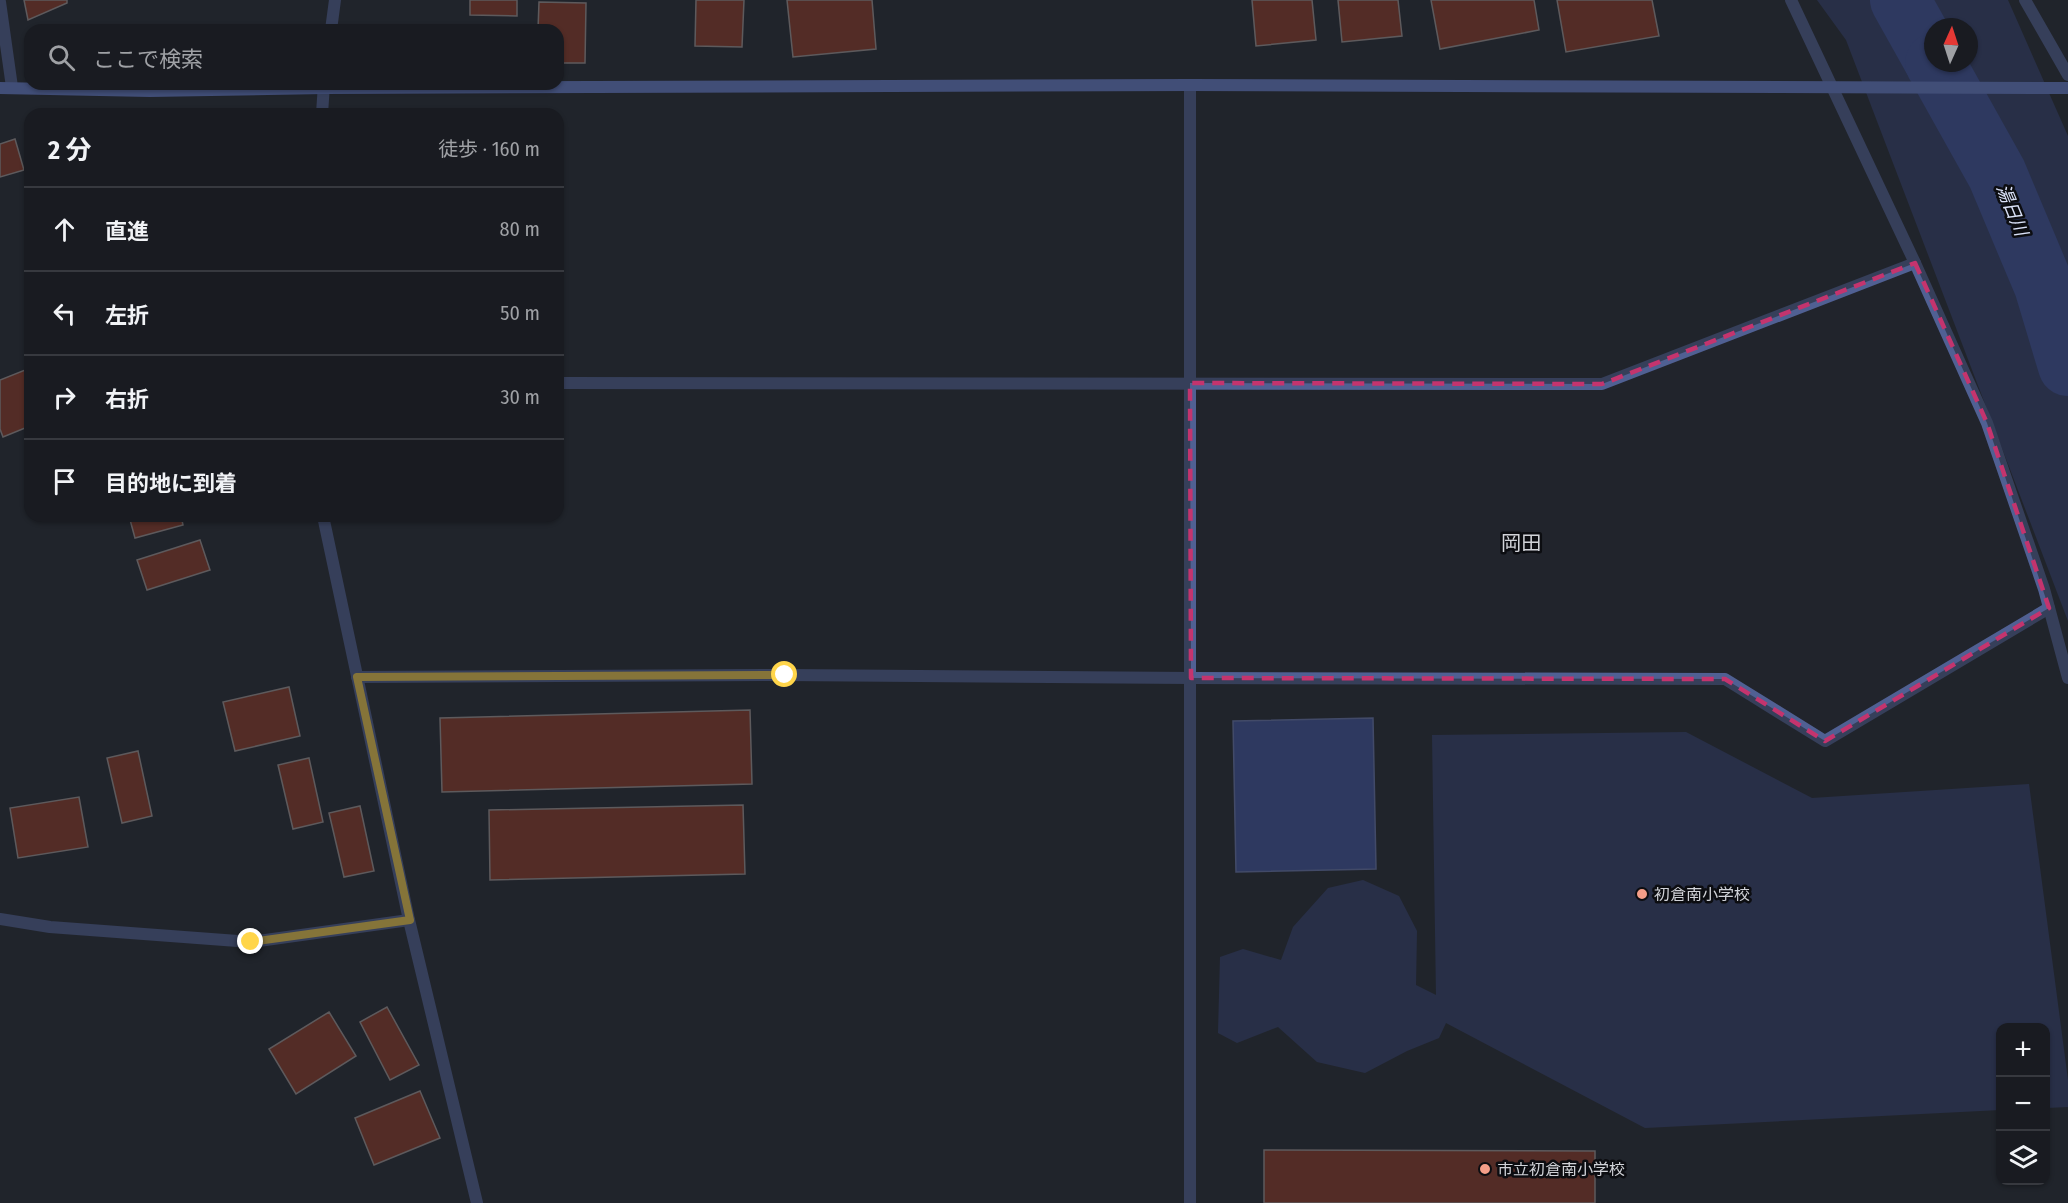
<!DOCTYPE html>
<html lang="ja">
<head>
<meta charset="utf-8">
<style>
	:root { --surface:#191b21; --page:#22242a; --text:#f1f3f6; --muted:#9fa1a5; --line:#37393f }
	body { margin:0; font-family:"Fira Sans Condensed","Noto Sans JP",sans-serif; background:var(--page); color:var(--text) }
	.controls { position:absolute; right:18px; bottom:18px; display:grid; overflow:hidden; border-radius:12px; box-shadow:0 2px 4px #0004 }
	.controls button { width:54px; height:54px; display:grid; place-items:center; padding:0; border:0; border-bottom:2px solid var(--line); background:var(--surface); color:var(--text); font:30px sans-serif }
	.compass { position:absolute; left:1924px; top:18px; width:54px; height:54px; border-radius:50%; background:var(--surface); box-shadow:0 2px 4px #0004; rotate:3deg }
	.stop { position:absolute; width:18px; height:18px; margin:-14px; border:4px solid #ffd54a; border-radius:50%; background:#fff }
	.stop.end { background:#ffd54a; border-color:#fff; box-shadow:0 2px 6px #0008 }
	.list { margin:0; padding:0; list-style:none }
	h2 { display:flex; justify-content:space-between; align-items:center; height:78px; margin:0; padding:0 24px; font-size:26px }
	h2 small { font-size:20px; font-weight:400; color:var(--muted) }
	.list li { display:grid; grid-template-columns:39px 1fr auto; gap:18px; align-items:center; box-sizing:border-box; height:84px; padding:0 24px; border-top:2px solid var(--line) }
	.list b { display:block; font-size:22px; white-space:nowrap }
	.list em { font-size:20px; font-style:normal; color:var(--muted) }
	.icon { flex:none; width:33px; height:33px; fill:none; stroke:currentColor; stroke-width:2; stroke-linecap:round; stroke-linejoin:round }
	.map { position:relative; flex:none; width:2068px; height:1203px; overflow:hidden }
	.search { position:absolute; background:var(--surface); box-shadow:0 2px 4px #0004; left:24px; top:24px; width:540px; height:66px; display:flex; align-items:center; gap:15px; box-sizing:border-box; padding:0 21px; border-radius:18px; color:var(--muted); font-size:22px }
	.panel { position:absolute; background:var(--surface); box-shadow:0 2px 4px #0004; left:24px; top:108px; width:540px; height:414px; border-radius:18px }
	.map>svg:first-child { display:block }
</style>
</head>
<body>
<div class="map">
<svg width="2068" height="1203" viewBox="0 0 2068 1203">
	<rect width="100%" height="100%" fill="#21242c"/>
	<g fill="#313d69" fill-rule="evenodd">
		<path d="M1817,0H2008L2068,136V621L1846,40ZM1933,27H1969V63H1933Z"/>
		<polygon points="1686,732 1812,798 2029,784 2068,1080 2068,1107 2046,1108 2046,1028 2000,1028 2000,1110 1645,1128 1446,1023 1439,1038 1407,1051 1365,1073 1317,1062 1278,1027 1237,1043 1218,1033 1220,957 1243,949 1281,960 1293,927 1328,888 1363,880 1399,896 1417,931 1416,985 1436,995 1432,735"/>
	</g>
	<polygon fill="#3e52a0" stroke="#6a79b1" stroke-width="1.5" points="1373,718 1376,869 1236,872 1233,721"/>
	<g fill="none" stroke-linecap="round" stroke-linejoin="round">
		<g stroke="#3e52a0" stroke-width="60">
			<polyline points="1900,0 1933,59"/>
			<polyline points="1935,63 1997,174 2044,286 2068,366"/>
		</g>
	</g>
	<g fill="#91361f" stroke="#a79b98" stroke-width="1.5">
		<polygon points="24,0 67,0 67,3 28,20"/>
		<polygon points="470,0 517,0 517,16 470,15"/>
		<polygon points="696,0 744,0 742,47 695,46"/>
		<polygon points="787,0 872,0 876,49 793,57"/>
		<polygon points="1252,0 1312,0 1316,40 1256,46"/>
		<polygon points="1338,0 1398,0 1402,36 1342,42"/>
		<polygon points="1431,0 1534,0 1539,30 1440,49"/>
		<polygon points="1557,0 1652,0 1659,36 1566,52"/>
		<polygon points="539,2 586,3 585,63 558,63 558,30 538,30"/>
		<polygon points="15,139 24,170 0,177 0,144"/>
		<polygon points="30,368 30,426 3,437 0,429 0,380"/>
		<polygon points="129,516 181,516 183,525 135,538"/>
		<polygon points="200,540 210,570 147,590 137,560"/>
		<polygon points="289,687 300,736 235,751 223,702"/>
		<polygon points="750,710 752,784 442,792 440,718"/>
		<polygon points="138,751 152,816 122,823 107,758"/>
		<polygon points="309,758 323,822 293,829 278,765"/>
		<polygon points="79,797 88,847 18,858 10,808"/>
		<polygon points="743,805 745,874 490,880 489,810"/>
		<polygon points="360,806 374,871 344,877 329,813"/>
		<polygon points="387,1007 419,1065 390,1080 360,1022"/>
		<polygon points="329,1012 356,1056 296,1094 269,1049"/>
		<polygon points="420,1091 440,1138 374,1165 355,1118"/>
		<polygon points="1264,1150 1595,1151 1595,1203 1264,1203"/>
	</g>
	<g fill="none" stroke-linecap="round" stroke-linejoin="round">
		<g stroke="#506093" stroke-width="12">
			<polyline points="1791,0 1915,263 1987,423 2044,589 2068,678"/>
			<polyline points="2025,0 2068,75"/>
			<polyline points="0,2 12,87"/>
			<polyline points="331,30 335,0"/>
			<polyline points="322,114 324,84"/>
			<polyline points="558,383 1602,384 1915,263"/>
			<polyline points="323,516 409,920 477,1203"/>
			<polyline points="357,677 785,675 1191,678 1725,679 1825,741 2049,608"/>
			<polyline points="0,919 50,927 251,942 409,920"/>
			<polyline points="1190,1203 1190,85"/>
		</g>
		<polyline stroke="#6980d3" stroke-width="12" points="0,88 150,91 324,88 1190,85 2068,88"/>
	</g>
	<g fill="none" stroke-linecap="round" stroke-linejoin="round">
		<polyline stroke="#ffd54a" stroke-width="8" points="251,942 410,920 357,677 785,675"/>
	</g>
	<path d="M0 0H2068V1203H0ZM1915,263L1987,423L2049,608L1825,741L1725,679L1191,678L1190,383L1602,384Z" fill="#21242c" fill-opacity=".55" fill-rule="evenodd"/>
	<path fill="none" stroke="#c4346e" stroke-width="4.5" stroke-dasharray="12 8" stroke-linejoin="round" d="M1915,263L1987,423L2049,608L1825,741L1725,679L1191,678L1190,383L1602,384Z"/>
	<g fill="#f49e88" stroke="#0c0d11" stroke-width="2">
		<circle cx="1642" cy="894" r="6"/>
		<circle cx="1485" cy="1169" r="6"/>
	</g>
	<g text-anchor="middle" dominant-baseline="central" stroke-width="5" stroke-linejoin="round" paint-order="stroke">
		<g font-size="16" fill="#d1d3d8" stroke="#0c0d11" text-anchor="start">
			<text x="1654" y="894">初倉南小学校</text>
			<text x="1497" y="1169">市立初倉南小学校</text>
		</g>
		<g font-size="18" font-style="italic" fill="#d9e1f7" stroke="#0c0d11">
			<text transform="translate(2012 210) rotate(68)">湯日川</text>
		</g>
		<g font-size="20" fill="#d1d3d8" stroke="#0c0d11">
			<text x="1521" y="543">岡田</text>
		</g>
	</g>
</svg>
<div class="controls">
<button>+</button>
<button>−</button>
<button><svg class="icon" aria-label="layers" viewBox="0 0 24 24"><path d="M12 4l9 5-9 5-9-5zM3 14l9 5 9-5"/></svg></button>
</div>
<svg class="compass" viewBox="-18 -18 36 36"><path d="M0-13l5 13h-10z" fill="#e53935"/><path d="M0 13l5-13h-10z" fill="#9fa1a5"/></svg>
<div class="stop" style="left:785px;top:675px"></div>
<div class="stop end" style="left:251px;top:942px"></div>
<div class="search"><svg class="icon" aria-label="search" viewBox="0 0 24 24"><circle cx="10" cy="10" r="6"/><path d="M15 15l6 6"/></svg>ここで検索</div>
<section class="panel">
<h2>2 分<small>徒歩 · 160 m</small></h2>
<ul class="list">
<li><svg class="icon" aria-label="ahead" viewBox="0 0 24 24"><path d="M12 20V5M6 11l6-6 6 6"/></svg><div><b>直進</b></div><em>80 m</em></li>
<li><svg class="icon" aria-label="left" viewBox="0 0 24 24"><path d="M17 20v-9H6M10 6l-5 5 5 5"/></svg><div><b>左折</b></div><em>50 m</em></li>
<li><svg class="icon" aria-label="right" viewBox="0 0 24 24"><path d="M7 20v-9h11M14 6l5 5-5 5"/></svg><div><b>右折</b></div><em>30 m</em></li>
<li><svg class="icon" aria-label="arrive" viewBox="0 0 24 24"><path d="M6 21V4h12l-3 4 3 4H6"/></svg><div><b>目的地に到着</b></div></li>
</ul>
</section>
</div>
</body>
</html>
